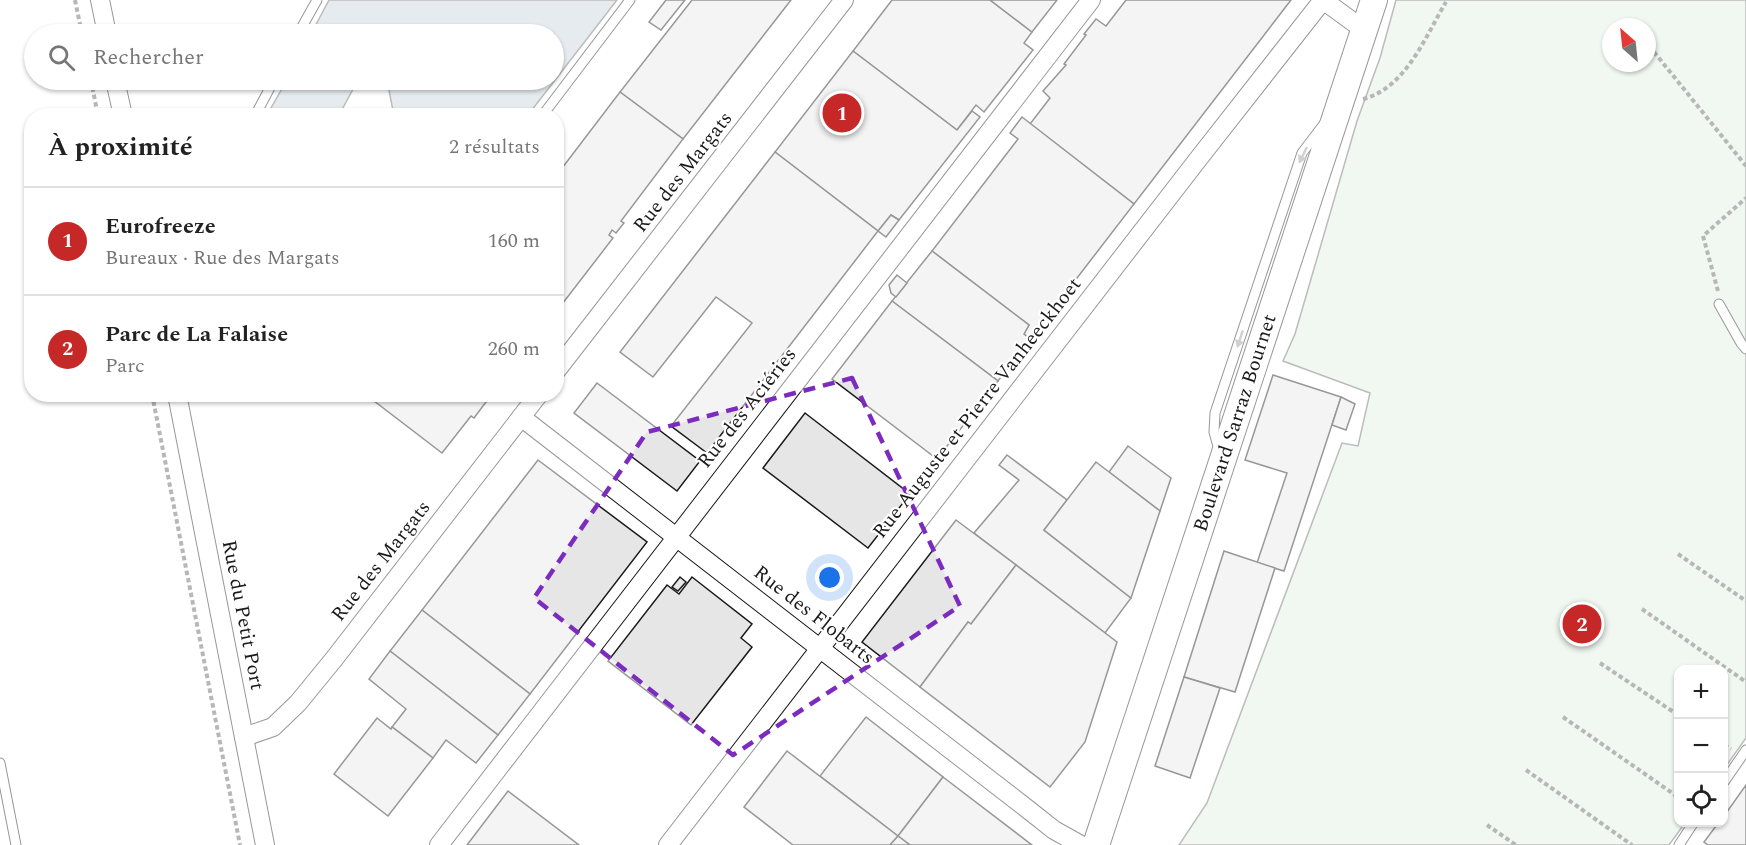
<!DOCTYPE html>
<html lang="fr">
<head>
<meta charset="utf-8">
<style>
	:root { --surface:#fff; --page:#f2f2f2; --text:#222; --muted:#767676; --line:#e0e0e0; --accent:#c62828 }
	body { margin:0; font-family:Spectral,serif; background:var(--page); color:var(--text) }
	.controls { position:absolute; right:18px; bottom:18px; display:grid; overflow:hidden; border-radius:12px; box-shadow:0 2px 4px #0004 }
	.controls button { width:54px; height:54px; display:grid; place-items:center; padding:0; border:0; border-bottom:2px solid var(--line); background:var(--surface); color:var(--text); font:30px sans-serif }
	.compass { position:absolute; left:1602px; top:18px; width:54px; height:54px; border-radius:50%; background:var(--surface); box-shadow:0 2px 4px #0004; rotate:333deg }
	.you { position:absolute; left:830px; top:578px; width:21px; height:21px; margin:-15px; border:4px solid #fff; border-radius:50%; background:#1a73e8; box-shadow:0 0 0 9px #1a73e833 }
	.badge { display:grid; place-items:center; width:39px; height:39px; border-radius:50%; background:var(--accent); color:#fff; font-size:20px; font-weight:700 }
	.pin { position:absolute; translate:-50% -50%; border:3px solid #fff; box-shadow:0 2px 6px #0006 }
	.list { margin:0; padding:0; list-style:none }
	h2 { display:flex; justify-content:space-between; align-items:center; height:78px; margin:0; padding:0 24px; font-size:26px }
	h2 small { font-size:20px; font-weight:400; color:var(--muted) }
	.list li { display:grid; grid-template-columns:39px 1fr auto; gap:18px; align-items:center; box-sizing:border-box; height:108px; padding:0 24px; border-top:2px solid var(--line) }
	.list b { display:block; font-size:22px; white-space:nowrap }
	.list p { margin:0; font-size:20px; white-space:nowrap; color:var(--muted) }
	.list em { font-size:20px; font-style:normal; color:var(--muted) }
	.icon { flex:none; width:33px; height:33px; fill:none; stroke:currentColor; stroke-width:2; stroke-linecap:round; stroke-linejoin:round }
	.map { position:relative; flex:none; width:1746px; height:845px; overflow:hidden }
	.search { position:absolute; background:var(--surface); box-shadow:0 2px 4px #0004; left:24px; top:24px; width:540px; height:66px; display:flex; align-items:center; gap:15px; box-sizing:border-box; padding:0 21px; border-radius:33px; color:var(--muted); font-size:22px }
	.panel { position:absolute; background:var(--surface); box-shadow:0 2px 4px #0004; left:24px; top:108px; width:540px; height:294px; border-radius:24px }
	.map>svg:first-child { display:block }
</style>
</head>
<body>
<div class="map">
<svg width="1746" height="845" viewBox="0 0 1746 845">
	<rect width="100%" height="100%" fill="#fff"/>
	<path fill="#e0efe3" stroke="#6a6a6a" stroke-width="1.5" fill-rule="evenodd" d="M1396,0H1746V738L1724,769V670H1678V822L1685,823L1669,845H1179L1207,803L1342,443L1358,446L1370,393L1283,361L1295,334L1357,121L1380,58ZM1611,27H1647V63H1611Z"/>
	<g fill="#c6d2dc" stroke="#6a6a6a" stroke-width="1.5">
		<polygon points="329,0 617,0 528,115 394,116 387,80 554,80 554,34 311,34"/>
		<polygon points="287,80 358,80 339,115 267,115"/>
	</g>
	<g fill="#e6e6e6" stroke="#1a1a1a" stroke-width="1.5">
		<polygon points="666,0 685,0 661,30 649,22"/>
		<polygon points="692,0 791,0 683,139 620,92"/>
		<polygon points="892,0 990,0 1032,32 1024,43 1033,50 984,112 976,105 957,130 853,51"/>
		<polygon points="990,0 1057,0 1032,32"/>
		<polygon points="1126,0 1291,0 1134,204 1030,124 1050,98 1043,91 1066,65 1064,64 1086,35 1084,34 1096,19 1106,26"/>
		<polygon points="853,51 957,130 972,111 980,117 899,220 891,215 878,231 775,152"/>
		<polygon points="620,92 683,139 621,221 624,223 616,233 612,230 609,235 613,238 556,312 556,176"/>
		<polygon points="1022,117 1134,204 1030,339 1024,334 1029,325 932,251 1018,139 1010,133"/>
		<polygon points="775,152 878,231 707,453 671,426 752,323 716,297 653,377 620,352"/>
		<polygon points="891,215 899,220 886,237 878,231"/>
		<polygon points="932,251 1029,325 1024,334 1030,339 998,381 892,301"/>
		<polygon points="897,275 907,283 896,297 891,293 889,285"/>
		<polygon points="892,301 998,381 937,459 832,379"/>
		<polygon points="1273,375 1341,397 1284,571 1257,563 1287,473 1245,460"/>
		<polygon points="597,383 700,461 677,491 574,413"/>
		<polygon points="365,394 492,394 474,418 471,416 442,453"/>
		<polygon points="1341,397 1355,404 1346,430 1332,425"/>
		<polygon points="805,413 910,494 868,548 763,468"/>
		<polygon points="1128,446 1171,478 1160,511 1109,472"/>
		<polygon points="1007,455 1067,500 1044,530 1131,598 1105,633 974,533 1019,480 999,465"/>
		<polygon points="538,460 647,542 530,694 422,610"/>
		<polygon points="1096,462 1160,511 1131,598 1044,530"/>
		<polygon points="956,520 1016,565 971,624 968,622 920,687 862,642"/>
		<polygon points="1224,551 1275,568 1235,692 1184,677"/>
		<polygon points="1016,565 1117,642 1085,742 1050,787 920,687 968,622 971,624"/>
		<polygon points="680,577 686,582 678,591 672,587"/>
		<polygon points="692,577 752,624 741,638 752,647 691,725 608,661 667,585 679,594"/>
		<polygon points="422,610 530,694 498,735 390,651"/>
		<polygon points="390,651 498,735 476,763 446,740 433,758 392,727 406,709 369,679"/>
		<polygon points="1184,677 1220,688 1190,778 1155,766"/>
		<polygon points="866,717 943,777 898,836 820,776"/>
		<polygon points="377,718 391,729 392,727 433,758 388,816 334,774"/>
		<polygon points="787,751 898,836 890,845 793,845 744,807"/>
		<polygon points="943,777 1032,845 910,845 898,836"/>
		<polygon points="1746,785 1746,845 1708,845 1704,842 1719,822 1724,822 1724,816"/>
		<polygon points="508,791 579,845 467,845"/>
		<polygon points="898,836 910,845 890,845"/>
	</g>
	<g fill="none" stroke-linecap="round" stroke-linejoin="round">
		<g stroke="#1a1a1a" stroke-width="11">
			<g id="lane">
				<polyline points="298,34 317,0"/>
				<polyline points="255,116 274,80"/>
				<polyline points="542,116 630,0"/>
				<polyline points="1719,304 1741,343 1746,349"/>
				<polyline points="1219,450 1214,432 1215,413 1302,153 1324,124"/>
				<polyline points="0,763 16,845"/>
				<polyline points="1724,782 1746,750"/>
				<polyline points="1679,845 1694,822"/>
			</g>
		</g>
		<g stroke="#1a1a1a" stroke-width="20">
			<g id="street">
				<polyline points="100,0 107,34"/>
				<polyline points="1323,0 1364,30"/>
				<polyline points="115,80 123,116"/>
				<polyline points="556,371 844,0"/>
				<polyline points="177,394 265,845"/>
				<polyline points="521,417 1030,811 1054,830 1081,845"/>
				<polyline points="244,737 273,727 298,703 334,659 539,394"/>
				<polyline points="439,845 1091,0"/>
				<polyline points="668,845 1199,158 1323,0"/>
			</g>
		</g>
		<g stroke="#1a1a1a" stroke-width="28">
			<polyline id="secondary" points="1096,845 1374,0"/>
		</g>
		<g stroke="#5f5f5f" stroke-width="4" stroke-dasharray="4.5 3" stroke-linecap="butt">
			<polyline points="75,0 82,34"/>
			<polyline points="1654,52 1746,166"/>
			<polyline points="91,80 98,116"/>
			<path d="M1363,99C1406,88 1425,37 1446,2"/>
			<polyline points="1718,291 1703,236 1746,198"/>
			<polyline points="152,394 240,845"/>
			<polyline points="1678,554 1746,601"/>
			<polyline points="1642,609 1746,682"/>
			<polyline points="1600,663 1678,715"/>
			<polyline points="1563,717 1678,797"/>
			<polyline points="1724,745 1731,749"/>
			<polyline points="1526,770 1632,845"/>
			<polyline points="1487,825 1516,845"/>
		</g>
		<use href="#lane" stroke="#fff" stroke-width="9"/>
		<use href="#street" stroke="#fff" stroke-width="18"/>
		<use href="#secondary" stroke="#fff" stroke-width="26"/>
	</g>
	<defs><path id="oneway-solid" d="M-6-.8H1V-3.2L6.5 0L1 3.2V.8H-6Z" transform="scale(1.5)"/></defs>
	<g fill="#989898">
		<use href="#oneway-solid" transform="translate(1303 155) rotate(116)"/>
		<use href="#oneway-solid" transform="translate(1240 339) rotate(108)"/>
	</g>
	<path d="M0 0H1746V845H0ZM852,378L960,606L733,755L534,598L647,432Z" fill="#fff" fill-opacity=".55" fill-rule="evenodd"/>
	<path fill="none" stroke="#7b2cbf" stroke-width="4.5" stroke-dasharray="12 8" stroke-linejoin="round" d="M852,378L960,606L733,755L534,598L647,432Z"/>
	<g text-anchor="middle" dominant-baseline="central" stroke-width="4.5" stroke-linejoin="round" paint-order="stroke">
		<g font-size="20" fill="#1a1a1a" stroke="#fff">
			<text transform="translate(683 172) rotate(-52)">Rue des Margats</text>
			<text transform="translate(747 408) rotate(-52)">Rue des Aciéries</text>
			<text transform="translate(977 408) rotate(-52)">Rue Auguste et Pierre Vanheeckhoet</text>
			<text transform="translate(1235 423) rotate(-72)">Boulevard Sarraz Bournet</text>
			<text transform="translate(381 561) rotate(-52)">Rue des Margats</text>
			<text transform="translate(243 615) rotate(79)">Rue du Petit Port</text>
			<text transform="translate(814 615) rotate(38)">Rue des Flobarts</text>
		</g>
	</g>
</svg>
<div class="controls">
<button>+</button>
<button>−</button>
<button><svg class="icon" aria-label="locate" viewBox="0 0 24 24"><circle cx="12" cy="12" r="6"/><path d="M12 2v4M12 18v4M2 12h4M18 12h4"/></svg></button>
</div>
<svg class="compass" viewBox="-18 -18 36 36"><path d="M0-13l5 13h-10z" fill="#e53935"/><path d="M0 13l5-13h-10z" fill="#767676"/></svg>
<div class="you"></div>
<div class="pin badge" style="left:842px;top:113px">1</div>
<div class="pin badge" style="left:1582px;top:624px">2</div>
<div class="search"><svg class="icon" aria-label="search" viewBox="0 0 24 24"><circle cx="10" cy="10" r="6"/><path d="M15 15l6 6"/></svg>Rechercher</div>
<section class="panel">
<h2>À proximité<small>2 résultats</small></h2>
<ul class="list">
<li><span class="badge">1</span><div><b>Eurofreeze</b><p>Bureaux · Rue des Margats</p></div><em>160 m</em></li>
<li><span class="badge">2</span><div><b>Parc de La Falaise</b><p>Parc</p></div><em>260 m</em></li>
</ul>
</section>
</div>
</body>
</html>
